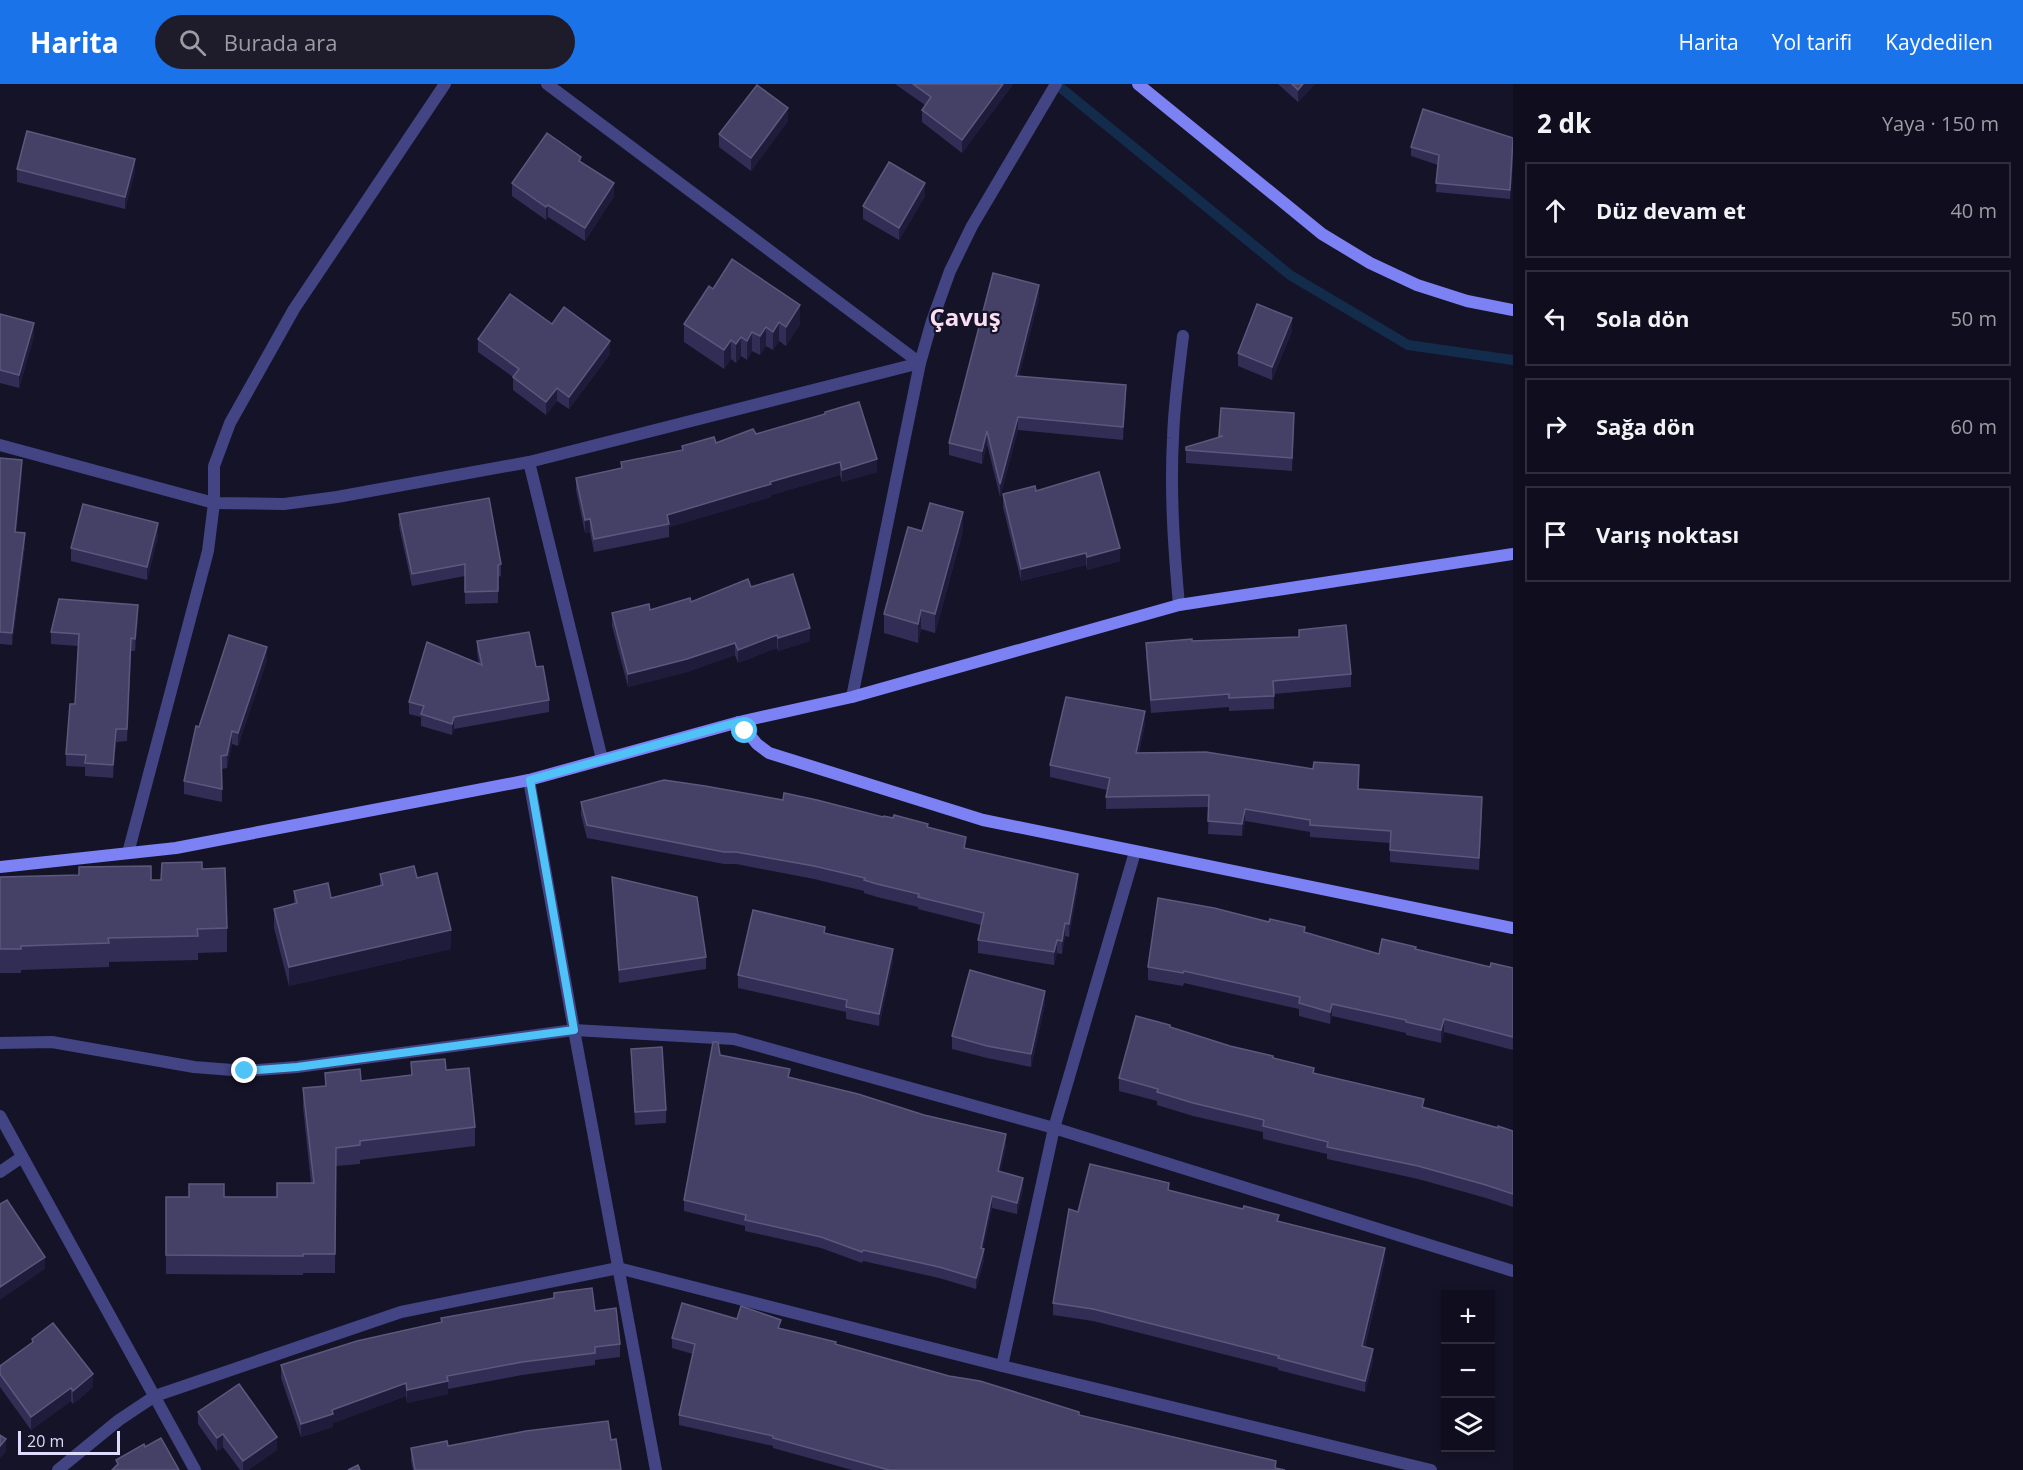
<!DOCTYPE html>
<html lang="tr">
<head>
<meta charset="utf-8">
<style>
	:root { --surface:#100e1e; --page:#1e1c2b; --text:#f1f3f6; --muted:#9c9ca4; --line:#302e3c; --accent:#1a73e8 }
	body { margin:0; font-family:"Open Sans",sans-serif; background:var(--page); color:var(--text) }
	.controls { position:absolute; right:18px; bottom:18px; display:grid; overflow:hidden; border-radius:0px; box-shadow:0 3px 9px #0003 }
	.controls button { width:54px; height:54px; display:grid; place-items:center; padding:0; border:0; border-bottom:2px solid var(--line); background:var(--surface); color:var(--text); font:30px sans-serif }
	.scale { position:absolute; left:18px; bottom:15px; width:102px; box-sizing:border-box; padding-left:6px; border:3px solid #dedcfc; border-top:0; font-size:16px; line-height:21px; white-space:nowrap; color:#dedcfc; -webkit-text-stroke:4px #151328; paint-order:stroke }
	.stop { position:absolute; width:18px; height:18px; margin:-14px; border:4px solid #4fc3f7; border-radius:50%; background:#fff }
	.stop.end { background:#4fc3f7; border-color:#fff; box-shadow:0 2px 6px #0008 }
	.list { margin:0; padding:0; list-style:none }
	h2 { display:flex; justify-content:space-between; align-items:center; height:78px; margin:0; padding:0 24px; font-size:26px }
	h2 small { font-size:20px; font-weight:400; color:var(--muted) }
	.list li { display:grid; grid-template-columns:39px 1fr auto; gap:18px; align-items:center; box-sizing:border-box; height:96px; margin:0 12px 12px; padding:0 12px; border:2px solid var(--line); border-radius:0px }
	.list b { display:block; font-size:22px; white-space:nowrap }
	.list em { font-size:20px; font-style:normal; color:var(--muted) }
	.icon { flex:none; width:33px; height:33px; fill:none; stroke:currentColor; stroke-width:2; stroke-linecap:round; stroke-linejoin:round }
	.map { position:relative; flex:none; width:1513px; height:1386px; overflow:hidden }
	header { display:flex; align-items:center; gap:36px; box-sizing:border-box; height:84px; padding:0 30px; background:var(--accent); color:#fff }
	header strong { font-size:28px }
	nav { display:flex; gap:33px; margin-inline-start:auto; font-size:21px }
	.search { width:420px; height:54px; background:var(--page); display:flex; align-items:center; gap:15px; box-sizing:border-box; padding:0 21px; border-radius:33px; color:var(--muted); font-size:22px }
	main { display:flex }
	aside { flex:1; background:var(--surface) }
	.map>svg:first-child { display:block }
</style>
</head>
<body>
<header>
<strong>Harita</strong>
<div class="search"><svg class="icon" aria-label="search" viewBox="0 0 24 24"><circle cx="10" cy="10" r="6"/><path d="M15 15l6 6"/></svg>Burada ara</div>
<nav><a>Harita</a><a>Yol tarifi</a><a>Kaydedilen</a></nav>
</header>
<main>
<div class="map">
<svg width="1513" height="1386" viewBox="0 0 1513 1386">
	<rect width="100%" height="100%" fill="#151328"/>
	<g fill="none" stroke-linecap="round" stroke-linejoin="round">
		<polyline stroke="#142c4b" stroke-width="10" points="1056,0 1290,191 1408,261 1513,276"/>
		<path stroke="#424483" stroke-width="12" d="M1179,521C1174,465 1170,410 1173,354C1174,320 1179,286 1183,252"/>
		<g stroke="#424483" stroke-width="12">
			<polyline points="547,0 920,279"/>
			<polyline points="0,361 214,419 284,420 337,413 529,378 920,279"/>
			<polyline points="529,378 602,675"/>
			<polyline points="852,613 920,279 932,237 950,187 972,142 1056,0"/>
			<polyline points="529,696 574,946 656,1386"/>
			<polyline points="128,769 208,467 214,419 214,382 230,339 294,225 445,0"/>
			<polyline points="0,959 52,958 194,983 245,987 297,983 574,946 734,955 1054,1044 1513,1187"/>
			<polyline points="0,1032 195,1386"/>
			<polyline points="0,1088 22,1073"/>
			<polyline points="1002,1282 1054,1044 1135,768"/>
			<polyline points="58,1386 119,1336 155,1312 401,1228 618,1184 1002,1282 1431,1386"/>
		</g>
		<g stroke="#7c81f4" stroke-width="12">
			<polyline points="1138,0 1322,150 1370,179 1417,201 1467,217 1513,226"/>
			<polyline points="739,638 757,660 769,669 983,736 1513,844"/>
			<polyline points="0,783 176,764 529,696 739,638 852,613 1179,521 1513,470"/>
		</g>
	</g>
	<g fill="#322d54">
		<polygon points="895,0 1013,0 962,69 922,38 922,26 925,21"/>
		<polygon points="1278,0 1315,0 1298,18"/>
		<polygon points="788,37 751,87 719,63 719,50"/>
		<polygon points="1513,54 1513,77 1510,115 1436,108 1438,81 1411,72 1411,63"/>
		<polygon points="581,78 614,112 585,157 548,133 546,136 512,112 512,99"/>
		<polygon points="17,85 135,87 125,125 17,98"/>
		<polygon points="925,112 899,156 863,135 863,122"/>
		<polygon points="713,205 800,240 786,262 779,257 773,266 766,262 760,271 752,267 747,276 741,272 736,279 731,275 724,285 684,258 684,240"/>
		<polygon points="1039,214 1019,292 1126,314 1123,356 1018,346 1000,413 987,360 982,380 949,371 949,359"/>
		<polygon points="0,230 34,252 19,304 0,299"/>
		<polygon points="552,240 610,270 569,325 557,317 546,331 513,306 513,293 478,268 478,255"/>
		<polygon points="1292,247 1272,296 1238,282 1238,269"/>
		<polygon points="1221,324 1294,342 1292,387 1186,379 1186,363 1219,353"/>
		<polygon points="756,350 877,388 842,398 840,391 771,411 771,413 669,443 669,453 594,468 590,448 585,449 576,406 576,394 621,384 621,378 682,366 682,362 716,359"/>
		<polygon points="0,374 22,389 16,448 25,462 12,561 0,560"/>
		<polygon points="1036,407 1120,477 1087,486 1086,481 1021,497 1003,423 1003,410"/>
		<polygon points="399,430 501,480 501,492 498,493 498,519 465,520 465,492 412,502 399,442"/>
		<polygon points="922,447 963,447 935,549 921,545 918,559 884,549 884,530"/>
		<polygon points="158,452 147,496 71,477 71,464"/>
		<polygon points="751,503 810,557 778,567 777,564 738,579 735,571 687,588 628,603 612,542 612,529 650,526 691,518"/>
		<polygon points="138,534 135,567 131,567 127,657 116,658 113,694 85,692 85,683 66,682 66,670 75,620 78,562 51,560 51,548"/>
		<polygon points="1299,546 1351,590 1351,603 1274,610 1274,625 1229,627 1229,623 1151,629 1146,572 1146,559 1299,553"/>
		<polygon points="477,557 536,583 549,616 549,628 454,645 452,651 421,642 421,633 409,630 409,618 479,580 477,568"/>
		<polygon points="267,576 238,662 232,660 227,684 222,685 222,718 184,710 184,697 199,643"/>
		<polygon points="1145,639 1139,669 1359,694 1359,705 1482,725 1479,786 1390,778 1390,759 1310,753 1310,748 1245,737 1242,752 1208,750 1209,723 1106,725 1106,713 1107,706 1050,693 1050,681"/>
		<polygon points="783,716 883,733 928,743 966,765 1078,802 1069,853 1065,852 1062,870 1057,869 1054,881 978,869 978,856 981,841 918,825 918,823 877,813 864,809 864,807 814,795 736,780 724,780 587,754 581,731 581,718"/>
		<polygon points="202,785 227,844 227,868 198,869 198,876 109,878 109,883 21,886 21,889 0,889 0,793 161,796"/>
		<polygon points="380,790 417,794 451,865 289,902 274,844 274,825 294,820 294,807 331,814 380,802"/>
		<polygon points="612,793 706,873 706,885 619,899"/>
		<polygon points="825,849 893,877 879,942 846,935 846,928 738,904 738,891"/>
		<polygon points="1305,849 1379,870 1416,866 1490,883 1513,884 1513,966 1444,948 1441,959 1406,951 1406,949 1332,932 1330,940 1299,932 1299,925 1184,899 1183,902 1148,896 1148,883"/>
		<polygon points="1045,920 1031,983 987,974 952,965 952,952"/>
		<polygon points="1170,943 1230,962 1273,974 1314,990 1424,1023 1513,1047 1513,1123 1486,1114 1418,1095 1327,1075 1327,1070 1263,1055 1263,1048 1193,1032 1157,1021 1157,1017 1119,1007 1119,994"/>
		<polygon points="631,965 666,1026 666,1039 635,1041"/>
		<polygon points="720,971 1006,1062 1000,1087 1023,1105 1017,1130 992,1124 983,1164 984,1176 976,1205 939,1194 863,1177 862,1179 821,1164 745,1147 745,1142 684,1127 684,1116"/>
		<polygon points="411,978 446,986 475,1043 475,1062 360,1076 360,1080 336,1082 335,1189 303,1189 303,1191 166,1190 166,1113 277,1113 311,1099 303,1023 303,1004 325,1002 325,989 361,997 411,991"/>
		<polygon points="1169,1106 1279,1137 1385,1176 1365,1263 1373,1277 1365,1308 1278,1286 1278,1284 1093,1237 1053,1231 1053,1219 1078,1128"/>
		<polygon points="554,1209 595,1227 620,1260 620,1273 595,1276 595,1281 522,1291 448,1305 448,1310 407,1319 406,1312 333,1339 333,1343 301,1353 281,1294 281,1281 441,1239 441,1234 554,1214"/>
		<polygon points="737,1235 781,1245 1079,1331 1285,1386 852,1386 773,1364 773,1362 679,1341 679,1331 693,1270 672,1264 672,1254"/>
		<polygon points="32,1255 93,1303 73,1320 71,1317 31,1346 0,1303 0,1282 32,1259"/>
		<polygon points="198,1328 277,1366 248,1386 240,1386 223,1363 217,1367 198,1340"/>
		<polygon points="611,1356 621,1386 413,1386 411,1377 411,1364"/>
	</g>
	<g fill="#1f1b3b">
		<polygon points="1003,0 1013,0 962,69 962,56"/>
		<polygon points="1303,0 1315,0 1298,18 1298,6"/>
		<polygon points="788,24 788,37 751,87 751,74"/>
		<polygon points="1513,67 1513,77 1510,115 1510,106"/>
		<polygon points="135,75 135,87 125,125 125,113"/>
		<polygon points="614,99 614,112 585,157 585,144"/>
		<polygon points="925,99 925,112 899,156 899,144"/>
		<polygon points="548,121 548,133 546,136 546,123"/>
		<polygon points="1039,201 1039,214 1016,304 1016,292"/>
		<polygon points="800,221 800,240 786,262 786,243"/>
		<polygon points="1292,234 1292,247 1272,296 1272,283"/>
		<polygon points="779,238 779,257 773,266 773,248"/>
		<polygon points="34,239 34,252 19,304 19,291"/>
		<polygon points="766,243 766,262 760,271 760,252"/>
		<polygon points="752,248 752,267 747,276 747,257"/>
		<polygon points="741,253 741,272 736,279 736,260"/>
		<polygon points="731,256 731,275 724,285 724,266"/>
		<polygon points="610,257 610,270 569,325 569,313"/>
		<polygon points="1126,301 1126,314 1123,356 1123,343"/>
		<polygon points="557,304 557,317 546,331 546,318"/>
		<polygon points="1018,333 1018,346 1000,413 1000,400"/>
		<polygon points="987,347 987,360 982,380 982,367"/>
		<polygon points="877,375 877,388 842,398 842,386"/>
		<polygon points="22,376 22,389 15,461 15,448"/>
		<polygon points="840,378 840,391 771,411 771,413 669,443 667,431 770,398"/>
		<polygon points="963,428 963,447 935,549 935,530"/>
		<polygon points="590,435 590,448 585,449 585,436"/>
		<polygon points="158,439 158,452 147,496 147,483"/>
		<polygon points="25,449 25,462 12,561 12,549"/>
		<polygon points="1120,464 1120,477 1087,486 1087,473"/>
		<polygon points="1086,469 1086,481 1021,497 1021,485"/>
		<polygon points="138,521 138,534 135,567 135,555"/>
		<polygon points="921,526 921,545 918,559 918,540"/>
		<polygon points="810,544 810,557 778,567 778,554"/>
		<polygon points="777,551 777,564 738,579 738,566"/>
		<polygon points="131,554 131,567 127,657 127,645"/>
		<polygon points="735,559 735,571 687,588 628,603 628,590"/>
		<polygon points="267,563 267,576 238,662 238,649"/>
		<polygon points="1145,627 1145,639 1136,682 1136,669"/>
		<polygon points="454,633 454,645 452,651 452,640"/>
		<polygon points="116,645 116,658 113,694 113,681"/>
		<polygon points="232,647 232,660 227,684 227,671"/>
		<polygon points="1482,713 1482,725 1479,786 1479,774"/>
		<polygon points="1245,725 1245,737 1242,752 1242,740"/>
		<polygon points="1078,790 1078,802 1069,853 1069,840"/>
		<polygon points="1065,839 1065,852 1062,870 1062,857"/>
		<polygon points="451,846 451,865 289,902 289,883"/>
		<polygon points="1057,856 1057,869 1054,881 1054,868"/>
		<polygon points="893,865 893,877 879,942 879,930"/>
		<polygon points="1045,907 1045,920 1031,983 1031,970"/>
		<polygon points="1332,920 1332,932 1330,940 1330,928"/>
		<polygon points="1444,935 1444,948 1441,959 1441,946"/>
		<polygon points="1006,1050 1006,1062 998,1098 998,1087"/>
		<polygon points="1023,1094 1023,1105 1017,1130 1017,1119"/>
		<polygon points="992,1112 992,1124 981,1175 981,1164"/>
		<polygon points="1385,1164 1385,1176 1362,1274 1362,1262"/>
		<polygon points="984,1165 984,1176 976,1205 976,1194"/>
		<polygon points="45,1173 45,1185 0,1216 0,1203"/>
		<polygon points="1373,1265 1373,1277 1365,1308 1365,1297"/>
		<polygon points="93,1290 93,1303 73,1320 73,1307"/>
		<polygon points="448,1297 448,1310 407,1319 407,1306"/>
		<polygon points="406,1299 406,1312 333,1339 333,1343 301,1353 301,1340 332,1326"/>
		<polygon points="71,1304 71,1317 31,1346 31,1333"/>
		<polygon points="223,1350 223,1363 217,1367 217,1354"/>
		<polygon points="277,1353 277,1366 248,1386 243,1386 243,1377"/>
		<polygon points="6,1355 6,1368 0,1375 0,1362"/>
	</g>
	<g fill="#444066" stroke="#5c587d" stroke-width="1.5">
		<polygon points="913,0 1003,0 962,56 922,26 931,13"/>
		<polygon points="1292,0 1303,0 1298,6"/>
		<polygon points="757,1 788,24 751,74 719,50"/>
		<polygon points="1423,25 1513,54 1510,106 1436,99 1439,71 1411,63"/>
		<polygon points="27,47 135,75 125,113 17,85"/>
		<polygon points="547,49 581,73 579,77 614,99 585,144 548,121 546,123 512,99"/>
		<polygon points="889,78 925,99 899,144 863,122"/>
		<polygon points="732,175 800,221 786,243 779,238 773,248 766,243 760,252 752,248 747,257 741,253 736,260 731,256 724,266 684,240 709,202 713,205"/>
		<polygon points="993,189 1039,201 1016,292 1126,301 1123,343 1018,333 1000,400 987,347 982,367 949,359"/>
		<polygon points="510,210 552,240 564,223 610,257 569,313 557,304 546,318 513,293 519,285 478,255"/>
		<polygon points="1257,220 1292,234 1272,283 1238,269"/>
		<polygon points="0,230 34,239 19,291 0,286"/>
		<polygon points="859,318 877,375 842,386 840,378 770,398 771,400 667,431 669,440 594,455 590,435 585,436 576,394 622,384 621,378 683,366 682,362 714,353 716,359 753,345 756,350 825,330 825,328"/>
		<polygon points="1221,324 1294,329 1292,374 1186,366 1186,363 1223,352 1219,352"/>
		<polygon points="0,374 22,376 15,448 25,449 12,549 0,548"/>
		<polygon points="1099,388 1120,464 1087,473 1086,469 1021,485 1003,410 1035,402 1036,407"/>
		<polygon points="489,414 501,480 498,481 498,507 465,508 465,480 412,490 399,430"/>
		<polygon points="930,419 963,428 935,530 921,526 918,540 884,530 908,443 922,447"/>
		<polygon points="83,420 158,439 147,483 71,464"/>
		<polygon points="793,490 810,544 778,554 777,551 738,566 735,559 687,575 628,590 612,529 649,520 650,526 690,514 691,518 748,495 751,503"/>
		<polygon points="59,515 138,521 135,555 131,554 127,645 116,645 113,681 85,679 86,671 66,670 70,620 75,620 79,550 51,548"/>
		<polygon points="1346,541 1351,590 1273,597 1274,612 1229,614 1229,610 1151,616 1146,559 1192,555 1192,557 1299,553 1299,546"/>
		<polygon points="529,548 536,583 543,582 549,616 454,633 452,640 421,630 424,622 409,618 427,558 482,581 477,557"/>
		<polygon points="229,551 267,563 238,649 232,647 227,671 221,672 222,705 184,697 196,642 199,643"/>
		<polygon points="1066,613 1145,627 1136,669 1206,668 1313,685 1314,678 1359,681 1358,705 1482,713 1479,774 1390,766 1391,747 1310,741 1310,736 1245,725 1242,740 1208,737 1209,711 1106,713 1110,694 1050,681"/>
		<polygon points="664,696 705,702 783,716 784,709 817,716 883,733 884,732 893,734 894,731 928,740 927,743 966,753 964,764 1078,790 1069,840 1065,839 1062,857 1057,856 1054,868 978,856 984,829 918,813 919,810 877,800 864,796 865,794 814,782 736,768 724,768 587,741 581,718"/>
		<polygon points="202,778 202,785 225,784 227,844 197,845 198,852 108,854 109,859 21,862 21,865 0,865 0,793 79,791 79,783 151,782 151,796 161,796 162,779"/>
		<polygon points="414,782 417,794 437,789 451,846 289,883 274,825 297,819 294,807 328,799 331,814 383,801 380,790"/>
		<polygon points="612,793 697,813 706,873 619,886"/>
		<polygon points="1158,814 1214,824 1269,838 1270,835 1305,843 1304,848 1379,870 1382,855 1416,863 1415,865 1490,883 1491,879 1513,884 1513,953 1444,935 1441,946 1406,938 1406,936 1332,920 1330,928 1299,919 1300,913 1184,887 1183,889 1148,883"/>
		<polygon points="753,826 825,843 824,849 893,865 879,930 846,923 847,916 738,891"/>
		<polygon points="970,886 1045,907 1031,970 987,962 952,952"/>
		<polygon points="1136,932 1170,941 1170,943 1230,962 1273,972 1273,974 1314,984 1313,989 1424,1015 1422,1023 1498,1044 1498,1042 1513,1047 1513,1110 1486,1101 1418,1082 1327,1063 1328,1058 1263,1042 1264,1036 1193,1019 1157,1008 1158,1005 1119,994"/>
		<polygon points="713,958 718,958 720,971 790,985 788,993 858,1010 924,1031 1006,1050 998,1087 1023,1094 1017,1119 992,1112 981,1164 984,1165 976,1194 939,1183 863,1166 862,1168 821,1153 745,1136 746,1131 684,1116"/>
		<polygon points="662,963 666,1026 635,1028 631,965"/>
		<polygon points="445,975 446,986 469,984 475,1043 360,1057 360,1061 336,1064 335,1170 303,1170 303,1172 166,1171 166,1113 189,1113 189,1100 224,1100 224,1113 277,1113 277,1099 314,1099 303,1004 326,1002 325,989 360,985 361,997 412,991 411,978"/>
		<polygon points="1090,1080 1169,1099 1168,1106 1243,1125 1244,1122 1279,1131 1277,1137 1385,1164 1362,1262 1373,1265 1365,1297 1278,1274 1279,1272 1093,1225 1053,1219 1069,1125 1078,1128"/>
		<polygon points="7,1116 45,1173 0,1203 0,1120"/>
		<polygon points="592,1204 595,1227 616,1224 620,1260 595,1263 595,1269 522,1278 447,1292 448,1297 407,1306 406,1299 332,1326 333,1330 301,1340 281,1281 357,1257 442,1238 441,1234 554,1214 554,1209"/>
		<polygon points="682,1219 737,1235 741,1222 781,1236 778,1244 836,1258 835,1260 949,1292 980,1297 1079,1328 1079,1331 1276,1377 1275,1384 1285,1386 889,1386 773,1354 773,1352 679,1331 695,1260 672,1254"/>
		<polygon points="53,1239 93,1290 73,1307 71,1304 31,1333 0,1290 0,1282 33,1258 32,1255"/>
		<polygon points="239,1300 277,1353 243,1377 223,1350 217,1354 198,1328"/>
		<polygon points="608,1337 611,1356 616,1355 621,1386 415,1386 411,1364 447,1357 448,1362 526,1347"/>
		<polygon points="0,1351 6,1355 0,1362"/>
		<polygon points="161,1354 179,1386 112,1386 118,1380 116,1376 144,1360 145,1363"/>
		<polygon points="358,1381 360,1386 348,1386"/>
	</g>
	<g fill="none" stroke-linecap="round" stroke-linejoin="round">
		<polyline stroke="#4fc3f7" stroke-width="8" points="245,987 297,983 574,946 530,696 738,638 745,647"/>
	</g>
	<g text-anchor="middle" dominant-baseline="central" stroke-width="4.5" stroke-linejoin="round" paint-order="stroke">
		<g font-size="24" font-weight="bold" fill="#fcdef3" stroke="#151328">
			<text x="965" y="232">Çavuş</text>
		</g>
	</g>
</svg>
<div class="controls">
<button>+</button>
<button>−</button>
<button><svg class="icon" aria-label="layers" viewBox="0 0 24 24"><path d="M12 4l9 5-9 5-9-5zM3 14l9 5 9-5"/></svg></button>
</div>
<div class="scale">20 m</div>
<div class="stop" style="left:745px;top:647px"></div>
<div class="stop end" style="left:245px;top:987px"></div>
</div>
<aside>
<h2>2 dk<small>Yaya · 150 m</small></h2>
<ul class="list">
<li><svg class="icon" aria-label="ahead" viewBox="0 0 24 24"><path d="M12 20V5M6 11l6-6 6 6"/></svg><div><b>Düz devam et</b></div><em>40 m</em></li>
<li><svg class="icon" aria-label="left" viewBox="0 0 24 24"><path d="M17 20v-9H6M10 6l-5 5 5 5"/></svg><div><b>Sola dön</b></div><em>50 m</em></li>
<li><svg class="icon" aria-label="right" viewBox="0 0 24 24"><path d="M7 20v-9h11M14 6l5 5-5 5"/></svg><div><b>Sağa dön</b></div><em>60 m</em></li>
<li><svg class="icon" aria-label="arrive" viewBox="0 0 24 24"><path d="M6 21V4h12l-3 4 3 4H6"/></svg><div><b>Varış noktası</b></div></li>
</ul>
</aside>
</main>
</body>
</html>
